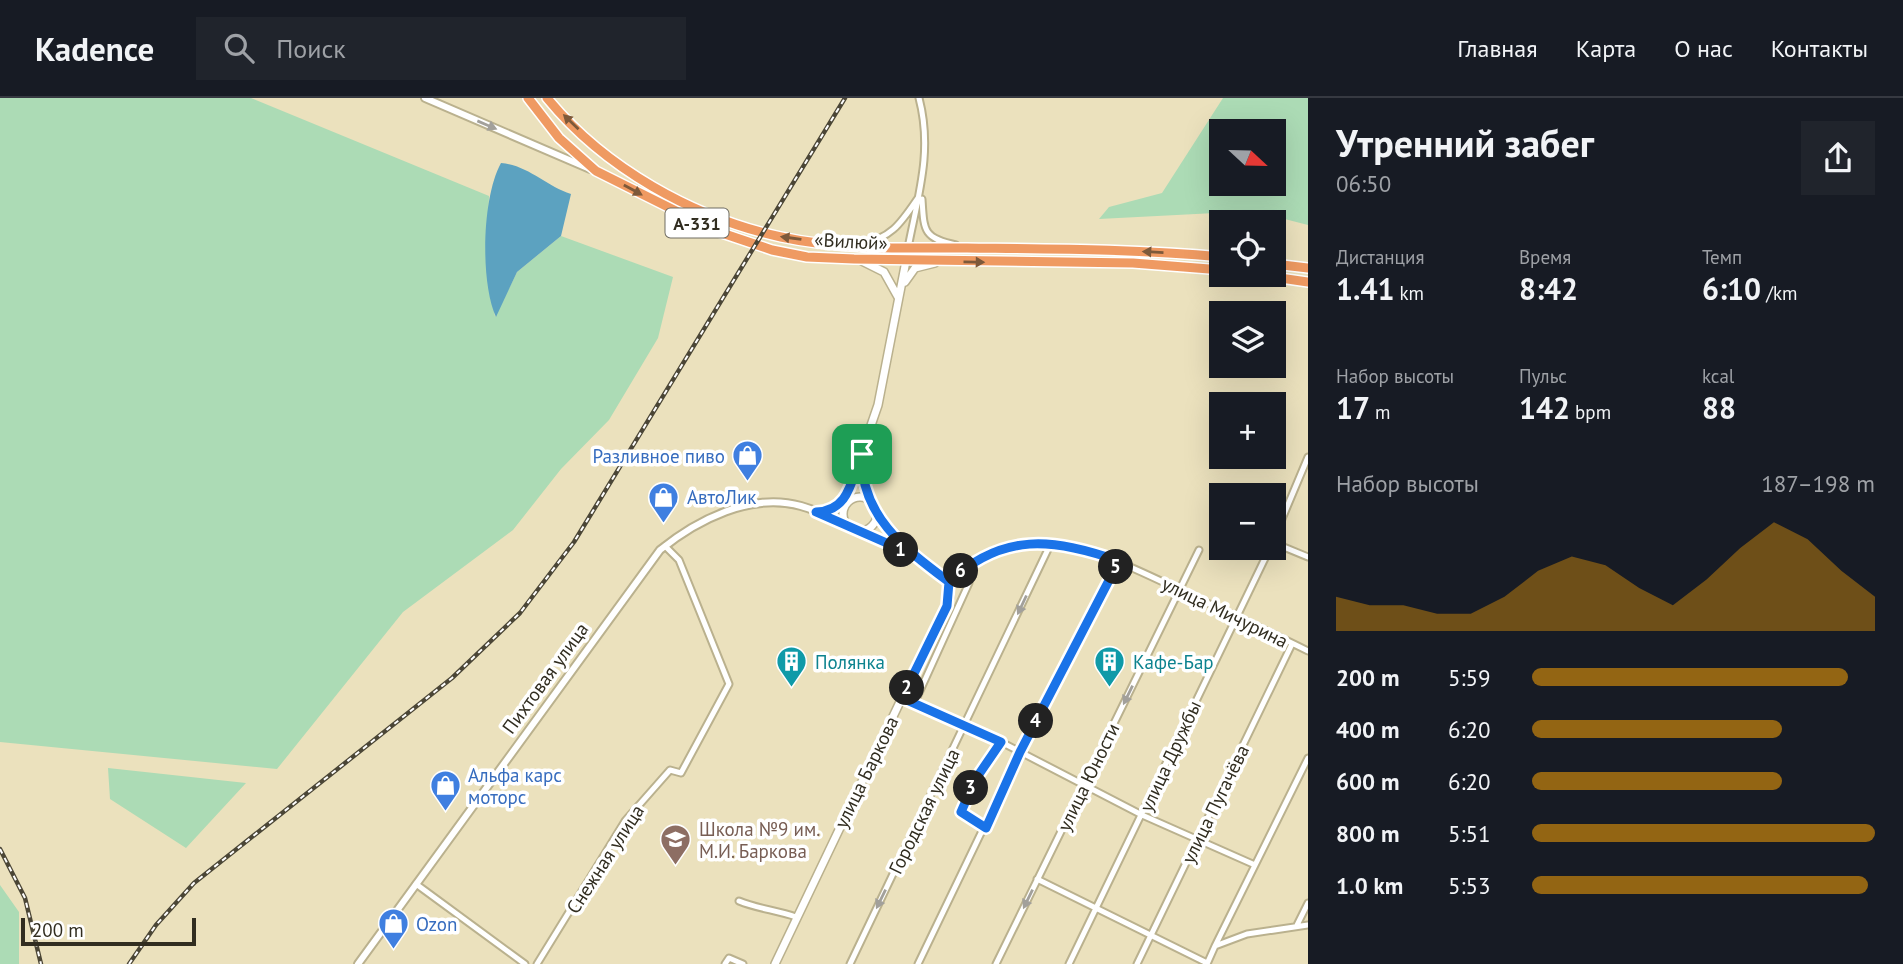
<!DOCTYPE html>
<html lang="ru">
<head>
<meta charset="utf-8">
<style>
	:root { --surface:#171b24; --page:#20242c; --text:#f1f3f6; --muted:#9ea1a6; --line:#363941; --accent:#936513 }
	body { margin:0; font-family:"PT Sans",sans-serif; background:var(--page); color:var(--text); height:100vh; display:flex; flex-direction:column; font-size:26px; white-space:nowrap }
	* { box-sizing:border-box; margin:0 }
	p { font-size:23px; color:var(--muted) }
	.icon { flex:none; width:38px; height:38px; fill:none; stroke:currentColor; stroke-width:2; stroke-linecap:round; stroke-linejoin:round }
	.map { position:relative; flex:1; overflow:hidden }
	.side { display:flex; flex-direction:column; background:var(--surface); width:595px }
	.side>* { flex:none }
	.needle { width:46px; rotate:112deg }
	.tools { position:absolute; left:1209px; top:21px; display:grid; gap:14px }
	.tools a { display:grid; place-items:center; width:77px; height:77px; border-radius:0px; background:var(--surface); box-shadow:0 7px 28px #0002; font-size:35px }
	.scale { position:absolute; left:21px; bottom:18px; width:175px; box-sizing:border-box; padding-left:7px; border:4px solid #312d20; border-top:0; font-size:19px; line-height:24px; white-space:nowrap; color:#312d20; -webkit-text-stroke:5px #fff; paint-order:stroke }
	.pin { position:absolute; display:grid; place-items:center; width:60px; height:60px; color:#fff; margin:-30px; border-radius:14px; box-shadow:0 4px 10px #0006 }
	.km { position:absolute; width:35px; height:35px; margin:-18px; border-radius:50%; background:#222; color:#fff; font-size:19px; line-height:35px; text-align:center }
	.round { display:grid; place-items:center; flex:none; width:74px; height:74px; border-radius:0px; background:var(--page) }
	.summary { display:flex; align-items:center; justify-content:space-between; height:119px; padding:0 28px }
	h1 { font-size:38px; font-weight:600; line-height:52px }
	.metrics { display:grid; grid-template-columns:repeat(3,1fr); gap:10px; height:119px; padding:7px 28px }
	.metrics div { display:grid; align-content:center }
	.metrics b { font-size:30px; font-weight:600 }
	.metrics small { font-size:19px; font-weight:400 }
	.metrics p { font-size:19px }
	.chart { height:196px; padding:14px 28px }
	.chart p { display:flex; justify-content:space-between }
	.chart svg { width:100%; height:126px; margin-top:7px; fill:var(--accent); opacity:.7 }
	ul { padding:0 28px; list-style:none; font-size:23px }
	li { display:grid; grid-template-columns:112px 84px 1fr; align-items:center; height:52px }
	li i { height:18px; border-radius:9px; background:var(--accent) }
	header { display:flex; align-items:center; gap:42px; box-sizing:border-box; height:98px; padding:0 35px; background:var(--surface); border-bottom:2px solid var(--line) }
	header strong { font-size:33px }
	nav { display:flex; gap:38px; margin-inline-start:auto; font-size:24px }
	.search { width:490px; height:63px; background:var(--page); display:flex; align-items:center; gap:18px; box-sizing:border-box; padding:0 24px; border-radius:0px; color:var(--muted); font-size:26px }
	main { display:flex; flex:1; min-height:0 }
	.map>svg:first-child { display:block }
</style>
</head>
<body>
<header>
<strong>Kadence</strong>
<div class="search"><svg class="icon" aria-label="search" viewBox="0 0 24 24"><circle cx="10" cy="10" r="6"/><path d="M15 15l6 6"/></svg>Поиск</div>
<nav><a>Главная</a><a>Карта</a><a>О нас</a><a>Контакты</a></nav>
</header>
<main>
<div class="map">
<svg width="1308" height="866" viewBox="0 0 1308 866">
	<rect width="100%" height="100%" fill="#ebe1bd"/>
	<path fill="#acdbb5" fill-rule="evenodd" d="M0 0H251L489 98 487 160 495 219 517 174 561 138 673 179 658 240 609 322 561 371 513 432 403 514 277 671 0 644Z
		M1223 0H1308V127L1254 113 1099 121 1109 109 1162 95ZM1222 33H1274V86H1222Z
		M108 670 246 685 186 750 110 701Z
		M0 787 19 814V866H0Z"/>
	<path fill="#5ca2c0" d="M501 65C528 67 546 88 571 96L561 138 517 174 496 219C480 184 482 99 501 65Z"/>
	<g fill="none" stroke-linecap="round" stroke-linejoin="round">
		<defs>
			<path id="minor" d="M922 101C924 133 923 140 956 147
				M860 146C891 141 901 125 918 100
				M908 150C918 98 933 53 919 0
				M1274 440 1308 359
				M1274 445 1308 459
				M949 484C1026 413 1101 455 1182 493 1224 513 1266 532 1308 553
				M902 600 1001 644 1142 717 1255 767
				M914 606 969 485 968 466
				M986 730 961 714 975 682 1001 644
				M1037 781 1207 865
				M416 786 525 866
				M739 803C758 811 777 812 796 819
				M1297 827 1308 805
				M1215 848 1308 660
				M537 866 625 723 670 672 681 675 729 586 679 462 665 448
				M725 866 729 860 743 866
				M850 866 1051 445
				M918 866 1020 654 1119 463
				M996 866 1199 452
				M1069 866 1270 450
				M1137 866 1292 546
				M1207 866 1215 848 1247 836 1308 827"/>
			<path id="tertiary" d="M425 0 590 71
				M818 414 833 411 845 403
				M358 866 660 452C697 422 751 394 801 408 816 412 831 420 846 427"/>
			<path id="secondary" d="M862 163 884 174 898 199
				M905 184 915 170 935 165
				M862 360 863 387 869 403
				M843 416a17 17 0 1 1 34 0a17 17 0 1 1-34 0Z
				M845 403 878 307 906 163
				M860 433 910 455
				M775 866 950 499 949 484 914 457 876 414"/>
			<path id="trunk" d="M528 0 559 40 596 73 716 133 772 152 807 159 854 161 1133 165 1222 172
				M547 0C604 70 694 120 781 139 841 152 906 150 967 150 1052 151 1137 151 1222 159
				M1274 166 1308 170
				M1259 177 1308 184"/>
		</defs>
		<use href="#minor" stroke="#bab18e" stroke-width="9"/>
		<use href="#tertiary" stroke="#bab18e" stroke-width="10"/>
		<use href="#secondary" stroke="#bab18e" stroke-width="10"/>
		<use href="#trunk" stroke="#fff" stroke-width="12"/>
		<use href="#minor" stroke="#fff" stroke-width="5"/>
		<use href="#tertiary" stroke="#fff" stroke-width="6"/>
		<use href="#secondary" stroke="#fff" stroke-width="7"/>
		<use href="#trunk" stroke="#ef9a62" stroke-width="9"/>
		<defs>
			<path id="rail" d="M0 751 25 800 41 866
				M129 866 156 827 194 785 452 580 520 515 574 444 845 0"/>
		</defs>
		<use href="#rail" stroke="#4b4636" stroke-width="4.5"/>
		<use href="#rail" stroke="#fff" stroke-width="2" stroke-dasharray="5" stroke-linecap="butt"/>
	</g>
	<defs><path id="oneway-solid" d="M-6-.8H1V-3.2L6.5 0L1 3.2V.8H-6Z" transform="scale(1.75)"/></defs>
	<g fill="#7d593a">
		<use href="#oneway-solid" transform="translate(571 24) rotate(-136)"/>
		<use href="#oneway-solid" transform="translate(633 92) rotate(29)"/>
		<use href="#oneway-solid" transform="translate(791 140) rotate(-172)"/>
		<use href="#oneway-solid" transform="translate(1153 154) rotate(-177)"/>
		<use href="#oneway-solid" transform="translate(974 164) rotate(1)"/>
	</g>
	<g fill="#a2a09b">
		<use href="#oneway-solid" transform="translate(487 27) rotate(23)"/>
		<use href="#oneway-solid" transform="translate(1022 507) rotate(115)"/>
		<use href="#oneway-solid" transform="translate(1128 597) rotate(116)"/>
		<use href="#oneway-solid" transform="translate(881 801) rotate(116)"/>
		<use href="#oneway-solid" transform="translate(1028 801) rotate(116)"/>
	</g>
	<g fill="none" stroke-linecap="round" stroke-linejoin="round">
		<defs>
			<path id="route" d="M862 356C851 381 850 413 816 414L914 457 949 484 947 508 902 600 1001 644 975 682 961 714 986 730 1020 654 1119 463C1053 440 1003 434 949 484 905 451 859 417 862 356"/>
		</defs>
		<use href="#route" stroke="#fff" stroke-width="14"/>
		<use href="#route" stroke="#1a73e8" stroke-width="9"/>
	</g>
	<defs>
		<symbol id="shop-pin" viewBox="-11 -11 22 30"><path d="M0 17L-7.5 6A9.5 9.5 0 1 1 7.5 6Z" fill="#3f7fe0" stroke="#fff"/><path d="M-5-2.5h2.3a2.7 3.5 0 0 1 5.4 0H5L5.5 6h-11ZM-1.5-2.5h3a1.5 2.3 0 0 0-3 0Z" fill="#fff"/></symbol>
		<symbol id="building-pin" viewBox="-11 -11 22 30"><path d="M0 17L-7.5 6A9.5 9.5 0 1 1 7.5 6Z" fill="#0f9aa8" stroke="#fff"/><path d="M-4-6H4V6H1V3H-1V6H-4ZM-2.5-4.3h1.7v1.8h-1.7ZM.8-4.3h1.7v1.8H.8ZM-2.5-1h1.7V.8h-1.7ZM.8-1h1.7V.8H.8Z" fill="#fff"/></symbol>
		<symbol id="school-pin" viewBox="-11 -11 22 30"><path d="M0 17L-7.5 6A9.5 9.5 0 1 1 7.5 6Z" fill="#8d6e63" stroke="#fff"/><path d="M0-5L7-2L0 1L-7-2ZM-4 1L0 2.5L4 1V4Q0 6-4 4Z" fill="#fff"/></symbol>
	</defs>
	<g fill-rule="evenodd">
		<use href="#shop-pin" x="730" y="340" width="35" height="47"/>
		<use href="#shop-pin" x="646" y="382" width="35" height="47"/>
		<use href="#building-pin" x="774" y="546" width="35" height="47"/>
		<use href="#building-pin" x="1092" y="546" width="35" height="47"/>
		<use href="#shop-pin" x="428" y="670" width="35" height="47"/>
		<use href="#school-pin" x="658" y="724" width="35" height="47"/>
		<use href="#shop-pin" x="376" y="808" width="35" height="47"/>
	</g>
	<g text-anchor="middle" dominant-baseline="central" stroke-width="7" stroke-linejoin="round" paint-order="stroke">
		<rect fill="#fff" stroke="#6f6c63" stroke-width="2" x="665.5" y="110.5" width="63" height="29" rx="5"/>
		<g font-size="18" font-weight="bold" fill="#312d20">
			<text x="697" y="125">А-331</text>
		</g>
		<g font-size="19" fill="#312d20" stroke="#fff">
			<text transform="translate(851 143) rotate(3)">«Вилюй»</text>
			<text transform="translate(1225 514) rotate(26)">улица Мичурина</text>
			<text transform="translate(545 580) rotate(-54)">Пихтовая улица</text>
			<text transform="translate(1170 658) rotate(-65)">улица Дружбы</text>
			<text transform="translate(866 674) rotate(-64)">улица Баркова</text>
			<text transform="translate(1088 679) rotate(-64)">улица Юности</text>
			<text transform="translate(1215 706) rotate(-64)">улица Пугачёва</text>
			<text transform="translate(924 713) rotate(-64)">Городская улица</text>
			<text transform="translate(605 761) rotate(-57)">Снежная улица</text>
		</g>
		<g font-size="19" fill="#366cbe" stroke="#fff" text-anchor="start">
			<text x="725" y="358" text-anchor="end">Разливное пиво</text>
			<text x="687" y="399">АвтоЛик</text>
			<text x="468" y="677">Альфа карс<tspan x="468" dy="22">моторс</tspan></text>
			<text x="416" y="826">Ozon</text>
		</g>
		<g font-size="19" fill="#0d838f" stroke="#fff" text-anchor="start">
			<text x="815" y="564">Полянка</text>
			<text x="1133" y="564">Кафе-Бар</text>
		</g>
		<g font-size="19" fill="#785e54" stroke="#fff" text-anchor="start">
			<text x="699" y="731">Школа №9 им.<tspan x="699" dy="22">М.И. Баркова</tspan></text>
		</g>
	</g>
</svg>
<div class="tools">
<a><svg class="needle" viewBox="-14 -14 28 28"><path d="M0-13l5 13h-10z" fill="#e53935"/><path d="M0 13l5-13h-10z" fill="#9ea1a6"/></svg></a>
<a><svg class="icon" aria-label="locate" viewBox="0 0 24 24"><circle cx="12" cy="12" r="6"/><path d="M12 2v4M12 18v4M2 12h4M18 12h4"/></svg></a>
<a><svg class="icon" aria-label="layers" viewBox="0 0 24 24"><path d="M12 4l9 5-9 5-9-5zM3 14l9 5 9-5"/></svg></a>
<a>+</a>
<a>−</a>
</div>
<div class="scale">200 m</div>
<div class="pin" style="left:862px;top:356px;background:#1e9e55"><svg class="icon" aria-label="arrive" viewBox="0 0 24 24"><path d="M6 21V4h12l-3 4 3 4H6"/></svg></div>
<b class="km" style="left:901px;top:452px">1</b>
<b class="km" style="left:907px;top:590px">2</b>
<b class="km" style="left:971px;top:690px">3</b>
<b class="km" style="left:1036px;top:623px">4</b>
<b class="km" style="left:1116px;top:469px">5</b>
<b class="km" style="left:961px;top:473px">6</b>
</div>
<section class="side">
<div class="summary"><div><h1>Утренний забег</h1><p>06:50</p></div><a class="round"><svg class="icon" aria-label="share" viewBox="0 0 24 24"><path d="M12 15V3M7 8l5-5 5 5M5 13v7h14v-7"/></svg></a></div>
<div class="metrics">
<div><p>Дистанция</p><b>1.41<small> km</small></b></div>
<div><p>Время</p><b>8:42</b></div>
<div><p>Темп</p><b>6:10<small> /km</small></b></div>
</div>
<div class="metrics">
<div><p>Набор высоты</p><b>17<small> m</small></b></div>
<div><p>Пульс</p><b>142<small> bpm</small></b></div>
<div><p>kcal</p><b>88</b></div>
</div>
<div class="chart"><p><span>Набор высоты</span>187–198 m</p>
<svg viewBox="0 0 160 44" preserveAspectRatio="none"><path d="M0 44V32L10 35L20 35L30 38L40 38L50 32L60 23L70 18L80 21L90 29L100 35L110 26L120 15L130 6L140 12L150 23L160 32V44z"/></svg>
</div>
<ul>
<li><b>200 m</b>5:59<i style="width:92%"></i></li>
<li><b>400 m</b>6:20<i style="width:73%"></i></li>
<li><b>600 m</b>6:20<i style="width:73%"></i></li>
<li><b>800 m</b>5:51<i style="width:100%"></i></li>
<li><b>1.0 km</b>5:53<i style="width:98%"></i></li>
</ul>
</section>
</main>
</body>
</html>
